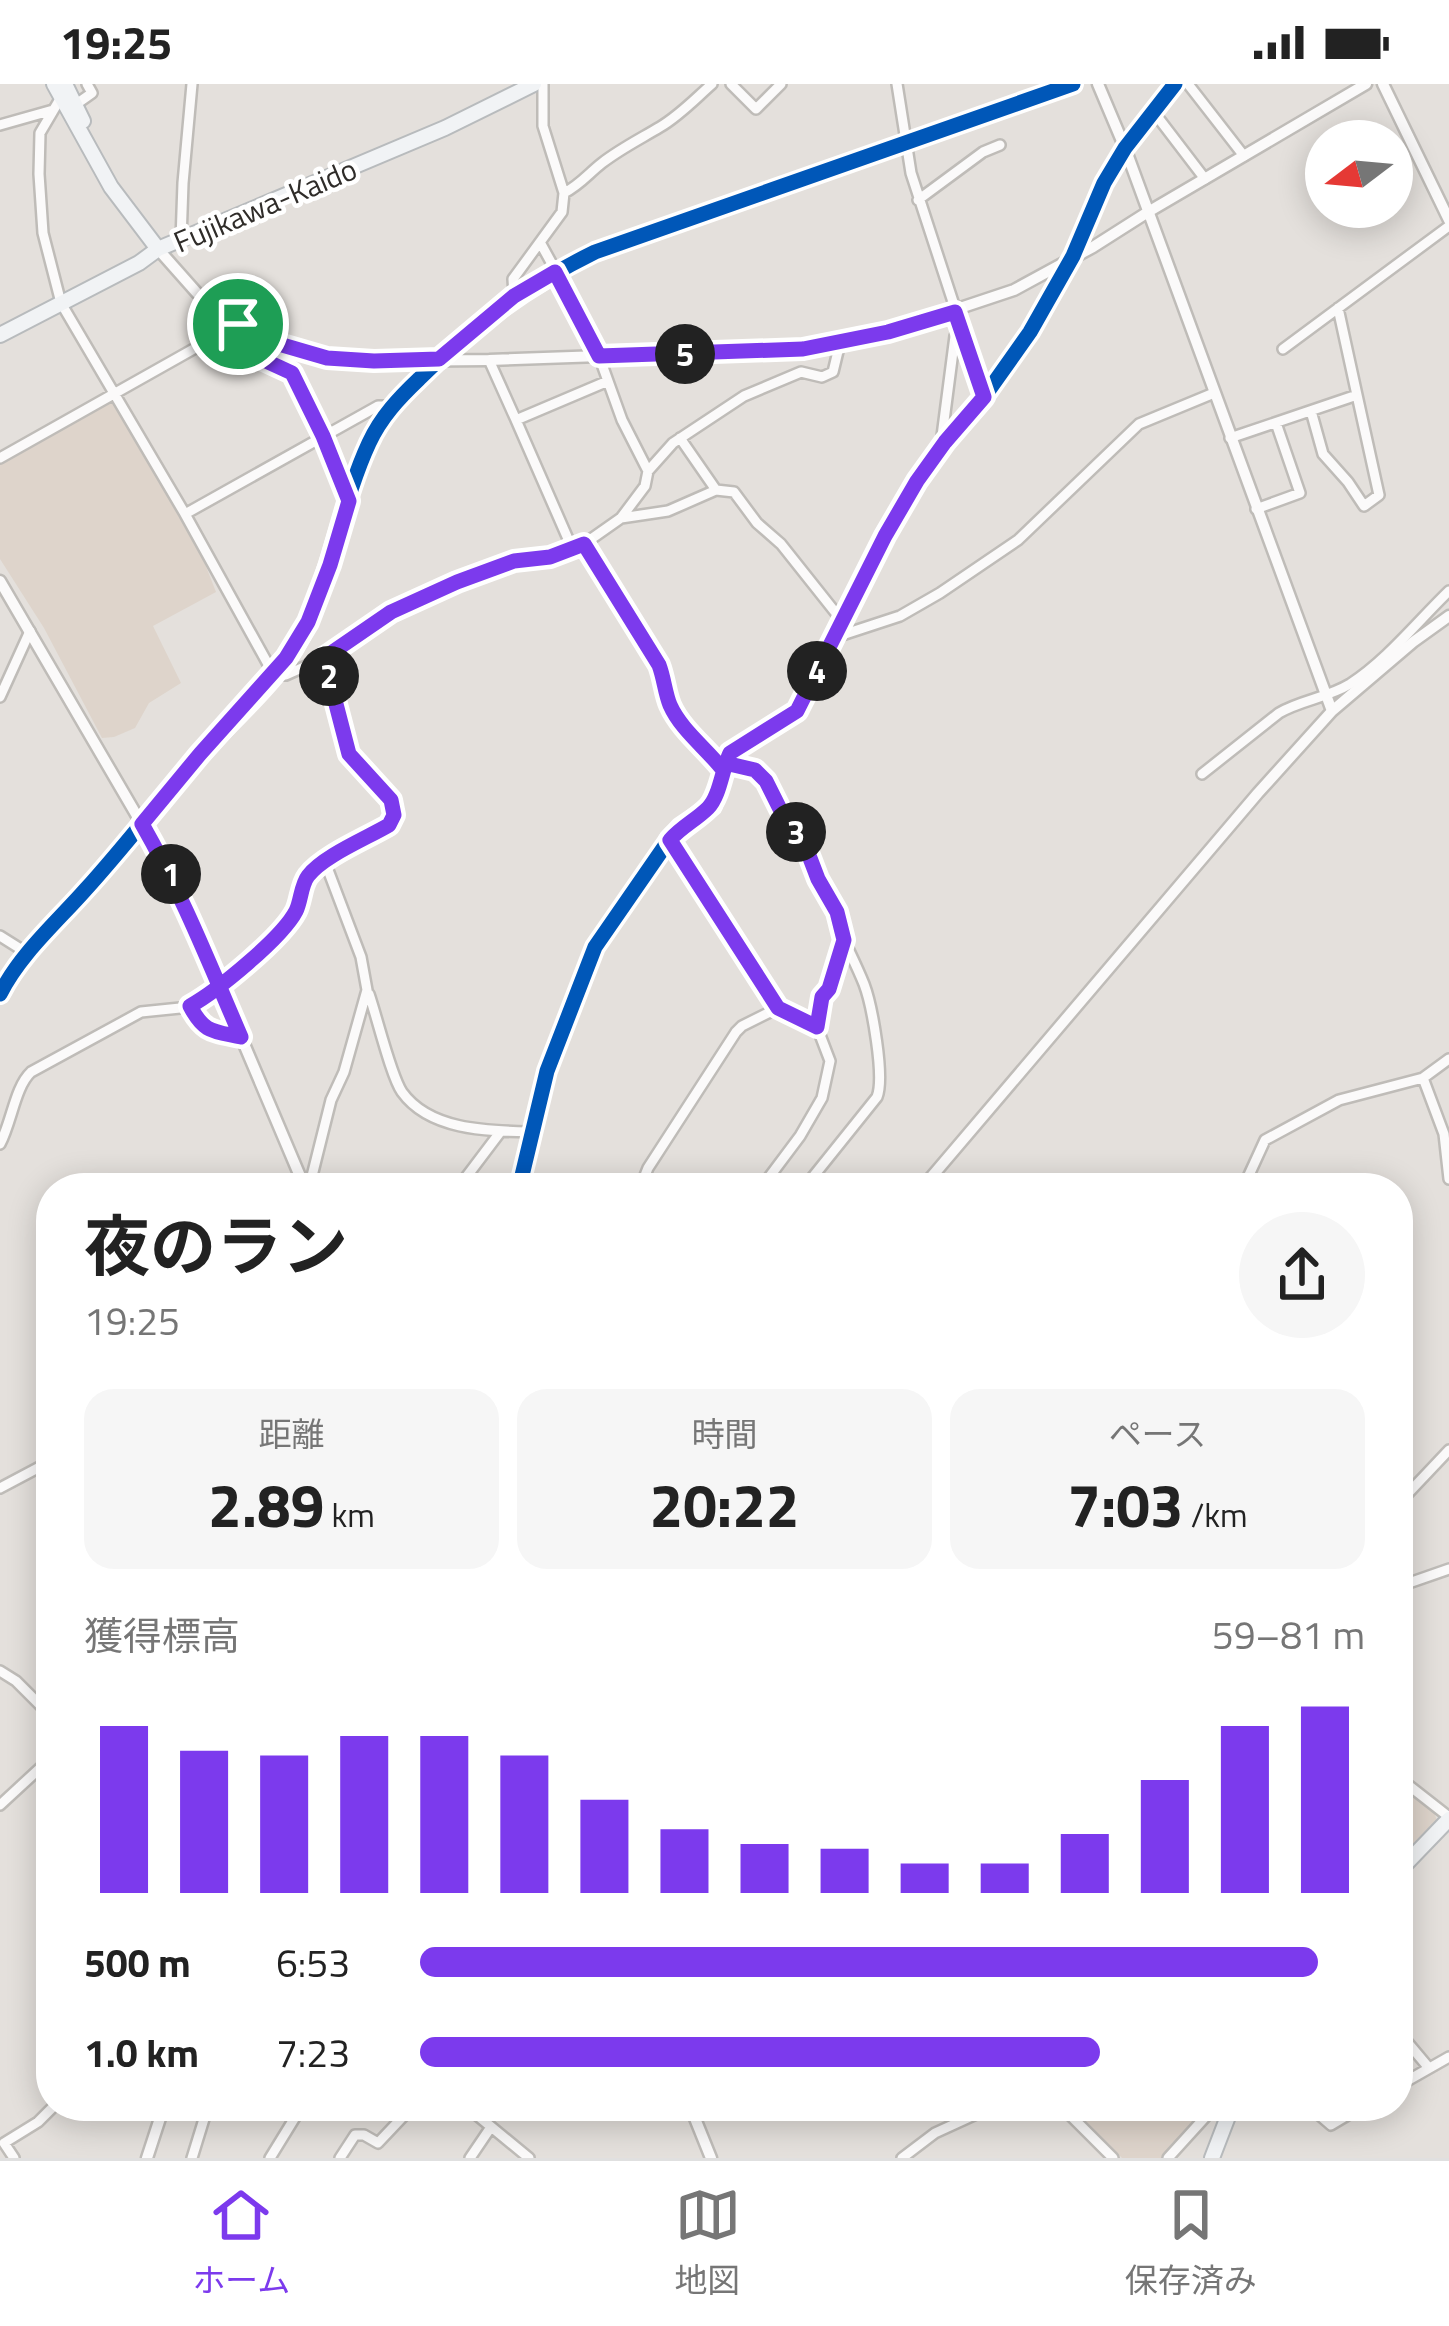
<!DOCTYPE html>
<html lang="ja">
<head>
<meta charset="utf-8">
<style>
	:root { --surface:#fff; --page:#f6f6f6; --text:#222; --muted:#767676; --line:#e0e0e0; --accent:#7c3aed }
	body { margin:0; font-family:"Titillium Web","Noto Sans JP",sans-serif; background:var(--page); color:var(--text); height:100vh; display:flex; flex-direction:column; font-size:45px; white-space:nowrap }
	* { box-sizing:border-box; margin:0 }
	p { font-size:39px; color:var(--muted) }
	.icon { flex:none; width:66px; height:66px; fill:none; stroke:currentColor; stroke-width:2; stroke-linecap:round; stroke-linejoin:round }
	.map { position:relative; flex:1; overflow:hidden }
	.sheet { position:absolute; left:36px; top:1089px; width:1377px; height:948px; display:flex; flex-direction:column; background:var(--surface); border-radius:48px; box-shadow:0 6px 30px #0003 }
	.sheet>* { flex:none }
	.needle { width:78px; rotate:254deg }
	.fabs { position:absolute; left:1305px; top:36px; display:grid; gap:24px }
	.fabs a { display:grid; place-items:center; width:108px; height:108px; border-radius:50%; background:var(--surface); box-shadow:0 6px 30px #0003; font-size:60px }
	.pin { position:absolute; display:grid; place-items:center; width:102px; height:102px; color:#fff; margin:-51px; border:6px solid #fff; border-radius:50%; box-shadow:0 3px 12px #0007 }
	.km { position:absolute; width:60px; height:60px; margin:-30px; border-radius:50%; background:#222; color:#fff; font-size:33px; line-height:60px; text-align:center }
	.round { display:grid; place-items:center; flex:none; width:126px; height:126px; border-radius:63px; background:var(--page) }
	.summary { display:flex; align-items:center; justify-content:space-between; height:204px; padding:0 48px }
	h1 { font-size:66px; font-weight:700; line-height:90px }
	.stats { display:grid; grid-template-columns:repeat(3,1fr); gap:18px; height:204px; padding:12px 48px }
	.stats div { display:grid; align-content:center; border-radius:30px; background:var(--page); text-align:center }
	.stats b { font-size:60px; font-weight:700 }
	.stats small { font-size:33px; font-weight:400 }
	.stats p { font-size:33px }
	.chart { height:336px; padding:24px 48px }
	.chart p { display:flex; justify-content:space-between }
	.chart svg { width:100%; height:216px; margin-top:12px; stroke:var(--accent); stroke-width:6 }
	ul { padding:0 48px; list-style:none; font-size:39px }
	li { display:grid; grid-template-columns:192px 144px 1fr; align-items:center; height:90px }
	li i { height:30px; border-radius:15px; background:var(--accent) }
	.status { display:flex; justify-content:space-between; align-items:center; height:84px; padding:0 60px; background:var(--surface); direction:ltr }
	.status svg { height:33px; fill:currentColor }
	.tabs { display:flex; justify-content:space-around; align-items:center; height:168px; border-top:3px solid var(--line); background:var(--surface); font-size:33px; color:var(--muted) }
	.tabs a { display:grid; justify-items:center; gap:6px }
	.tabs .selected { color:var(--accent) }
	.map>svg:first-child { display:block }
</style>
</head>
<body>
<div class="status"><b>19:25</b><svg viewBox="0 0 49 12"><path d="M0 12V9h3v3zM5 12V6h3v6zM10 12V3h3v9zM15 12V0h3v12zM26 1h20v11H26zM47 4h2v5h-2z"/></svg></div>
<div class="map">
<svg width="1449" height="2074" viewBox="0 0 1449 2074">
	<rect width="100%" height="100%" fill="#e4e0dc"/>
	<path fill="#ded4cb" d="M111 315 198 462 216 508 153 542 181 599 149 619 135 644 114 653 102 654 44 544 0 475V379Z
		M1398 1698 1434 1728 1437 1737 1398 1779Z
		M1071 2022H1216L1202 2028 1161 2074H1122Z"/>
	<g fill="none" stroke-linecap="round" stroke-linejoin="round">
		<defs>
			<path id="minor" d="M731 0 756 25 781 0
				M897 0 911 89 984 313
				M1188 0 1244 72
				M60 15 40 49 39 90 43 149 61 219 185 430 274 591
				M75 21 92 9 87 0
				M1153 27 1205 95
				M0 41 53 26
				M564 109C580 101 589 89 602 79 620 65 640 55 660 43 679 32 695 15 712 0
				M918 116 983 68 1000 61
				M181 156 183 99 192 0
				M514 212 513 195 562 128 564 109 543 42V0
				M221 249 242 266 292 289 323 352 349 417
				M1283 265 1449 142
				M489 276 516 336
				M1311 327 1323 370 1348 398 1364 422 1379 411 1357 311
				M680 354 716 406 734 408 757 439 781 460 843 538
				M1230 354 1357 311 1338 224
				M945 358 942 352 955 252 961 245
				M0 374 238 240
				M648 387 673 359 744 312 801 288 822 293 833 288 840 259
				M1256 425 1300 409 1276 339
				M185 430 378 322H391
				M621 434 668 427 716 406
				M584 460 660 581 666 598 670 620 723 686
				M572 464 516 336 608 297
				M836 553 900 532 940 509 1018 456 1139 340 1214 309
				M274 591H286L324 574 391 528 457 498 514 477 550 473 584 460 621 434 645 402 648 387 622 336 599 272 586 242 541 160
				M0 613 30 547
				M725 679 755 686 774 708 781 727 805 761 817 795 837 828 844 856 829 905 822 913 817 943 830 977 822 1014 800 1052 761 1104
				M1202 690 1279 629C1301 616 1327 614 1350 600 1387 576 1417 538 1449 507
				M143 739 200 670 287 575 308 538 330 481 368 360 392 322 439 275
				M669 756 778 924 817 943
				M0 852 27 869
				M369 910C377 933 391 992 402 1008 430 1047 489 1047 533 1048
				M190 923C204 949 213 947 241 953
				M1423 994 1444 1050 1449 1095
				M0 1060C12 1037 15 1003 31 988L141 928 190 923 220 904 288 838 298 824 306 793 325 778 389 741 394 731 391 716 349 670 324 574
				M309 1104 331 1016 344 988 367 906 361 873 325 778
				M453 1104 464 1096 501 1047
				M519 1104 547 987 595 863 669 756 681 743 712 722 730 669 797 627 885 451 917 397 945 358 984 313 1030 248 1073 172 1104 99 1125 64 1175 0
				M640 1104 648 1084 736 948 742 942 778 924
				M804 1104 877 1013C885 993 872 921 864 900 858 885 851 871 844 856
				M1243 1104 1265 1056 1339 1016 1423 994 1449 975
				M0 1404 51 1377
				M1398 1420 1449 1366
				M1398 1499 1406 1500 1449 1485
				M0 1587 16 1597 51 1632
				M1398 1693 1449 1733
				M0 1721 51 1674
				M1398 1947 1429 1984
				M1398 2002 1449 1973
				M466 2022 529 2074
				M1061 2022 1113 2074
				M1309 2022 1331 2041 1363 2022
				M14 2074 4 2059 38 2038 54 2022
				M192 2074 208 2022
				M270 2074 302 2022
				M340 2074 355 2051H364L378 2059 413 2022
				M470 2074 491 2043
				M902 2074 935 2049 994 2022
				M1168 2074 1208 2030 1230 2026"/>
			<path id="tertiary" d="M1098 0 1125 64 1332 627
				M1383 0 1449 136
				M158 165 197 209 243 244 272 258 327 274 374 277 489 276 803 265 888 248 1014 206 1093 163 1148 128 1366 0
				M439 275 514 212 555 188 595 168 1073 0
				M0 497 175 797 305 1104
				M0 910 27 869 143 739
				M922 1104 1258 709 1332 627 1413 558 1449 532
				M690 2022 711 2074
				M147 2074 164 2022"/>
			<path id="primary" d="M54 0 111 103 158 165
				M65 0 83 37
				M0 251 139 179 158 165 445 44 534 0
				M1398 1788 1449 1735
				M1212 2074 1232 2022"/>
		</defs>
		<use href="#minor" stroke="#bfbcb8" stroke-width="14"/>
		<use href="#tertiary" stroke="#bfbcb8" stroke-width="15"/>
		<use href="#primary" stroke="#b8bbbd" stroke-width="18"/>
		<use href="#minor" stroke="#fbfafa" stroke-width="9"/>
		<use href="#tertiary" stroke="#fbfafa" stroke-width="10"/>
		<use href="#primary" stroke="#f1f3f5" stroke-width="14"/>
		<defs>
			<path id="cycleway" d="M0 910C21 869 56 839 86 805 125 762 160 716 198 673 225 641 259 613 284 579 331 513 336 430 369 359 381 333 399 314 419 295 474 240 526 202 595 168L1073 0
				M519 1104 547 987 595 863 669 756 681 743 712 722 730 669 797 627 885 451 917 397 945 358 984 313 1030 248 1073 172 1104 99 1125 64 1175 0"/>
		</defs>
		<use href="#cycleway" stroke="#fff" stroke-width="22"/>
		<use href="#cycleway" stroke="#0057b8" stroke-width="15"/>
	</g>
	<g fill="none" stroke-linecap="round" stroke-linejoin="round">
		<defs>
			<path id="route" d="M238 240 221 249 242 266 292 289 323 352 349 417 330 481 308 538 286 574 200 670 142 740C181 808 210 881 241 953 213 947 204 949 190 922 217 907 282 854 296 827 301 817 301 801 308 792 323 772 367 754 389 741L394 731 391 716 349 670 324 574 391 528 457 498 514 477 550 473 584 460 659 581C664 594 665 609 670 621 681 646 707 665 723 686L725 679 755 686 766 697 781 727 805 761 818 795 837 828 844 856 829 905 822 913 817 943 778 924 670 756C681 743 696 736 708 724 720 712 722 685 730 669L797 627 885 452 917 397 945 358 984 313 955 228 888 248 803 265 599 272 555 188 514 212 439 275 374 277 327 274 272 258 238 240"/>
		</defs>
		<use href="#route" stroke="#fff" stroke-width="24"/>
		<use href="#route" stroke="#7c3aed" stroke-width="15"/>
	</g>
	<g text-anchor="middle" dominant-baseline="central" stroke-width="9" stroke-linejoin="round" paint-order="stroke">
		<g font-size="30" fill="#2f2c29" stroke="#fff">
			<text transform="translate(265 121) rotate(-23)">Fujikawa-Kaido</text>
		</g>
	</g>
</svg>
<div class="fabs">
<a><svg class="needle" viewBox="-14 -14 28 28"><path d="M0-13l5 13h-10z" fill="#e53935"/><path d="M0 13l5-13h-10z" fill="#767676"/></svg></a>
</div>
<div class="pin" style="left:238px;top:240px;background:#1e9e55"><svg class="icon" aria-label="arrive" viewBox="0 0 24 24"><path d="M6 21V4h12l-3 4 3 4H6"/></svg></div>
<b class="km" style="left:171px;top:790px">1</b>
<b class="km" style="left:329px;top:592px">2</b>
<b class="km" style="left:796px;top:748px">3</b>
<b class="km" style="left:817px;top:587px">4</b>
<b class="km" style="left:685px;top:270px">5</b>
<section class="sheet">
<div class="summary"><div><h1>夜のラン</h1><p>19:25</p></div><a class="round"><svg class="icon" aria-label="share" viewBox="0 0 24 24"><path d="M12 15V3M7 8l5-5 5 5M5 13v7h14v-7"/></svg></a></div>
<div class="stats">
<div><p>距離</p><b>2.89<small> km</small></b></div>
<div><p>時間</p><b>20:22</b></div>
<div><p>ペース</p><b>7:03<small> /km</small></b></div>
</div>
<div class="chart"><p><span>獲得標高</span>59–81 m</p>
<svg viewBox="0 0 160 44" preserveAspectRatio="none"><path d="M5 44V10M15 44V15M25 44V16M35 44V12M45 44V12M55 44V16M65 44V25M75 44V31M85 44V34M95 44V35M105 44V38M115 44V38M125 44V32M135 44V21M145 44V10M155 44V6"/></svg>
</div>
<ul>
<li><b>500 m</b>6:53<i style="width:95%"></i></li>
<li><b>1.0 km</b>7:23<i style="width:72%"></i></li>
</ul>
</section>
</div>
<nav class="tabs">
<a class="selected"><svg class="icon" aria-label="home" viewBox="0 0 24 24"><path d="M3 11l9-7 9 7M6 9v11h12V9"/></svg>ホーム</a>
<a><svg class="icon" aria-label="map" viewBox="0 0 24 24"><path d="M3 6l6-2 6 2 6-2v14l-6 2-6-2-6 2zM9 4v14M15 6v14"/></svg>地図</a>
<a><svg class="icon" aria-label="saved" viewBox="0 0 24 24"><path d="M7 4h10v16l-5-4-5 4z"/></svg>保存済み</a>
</nav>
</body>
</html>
